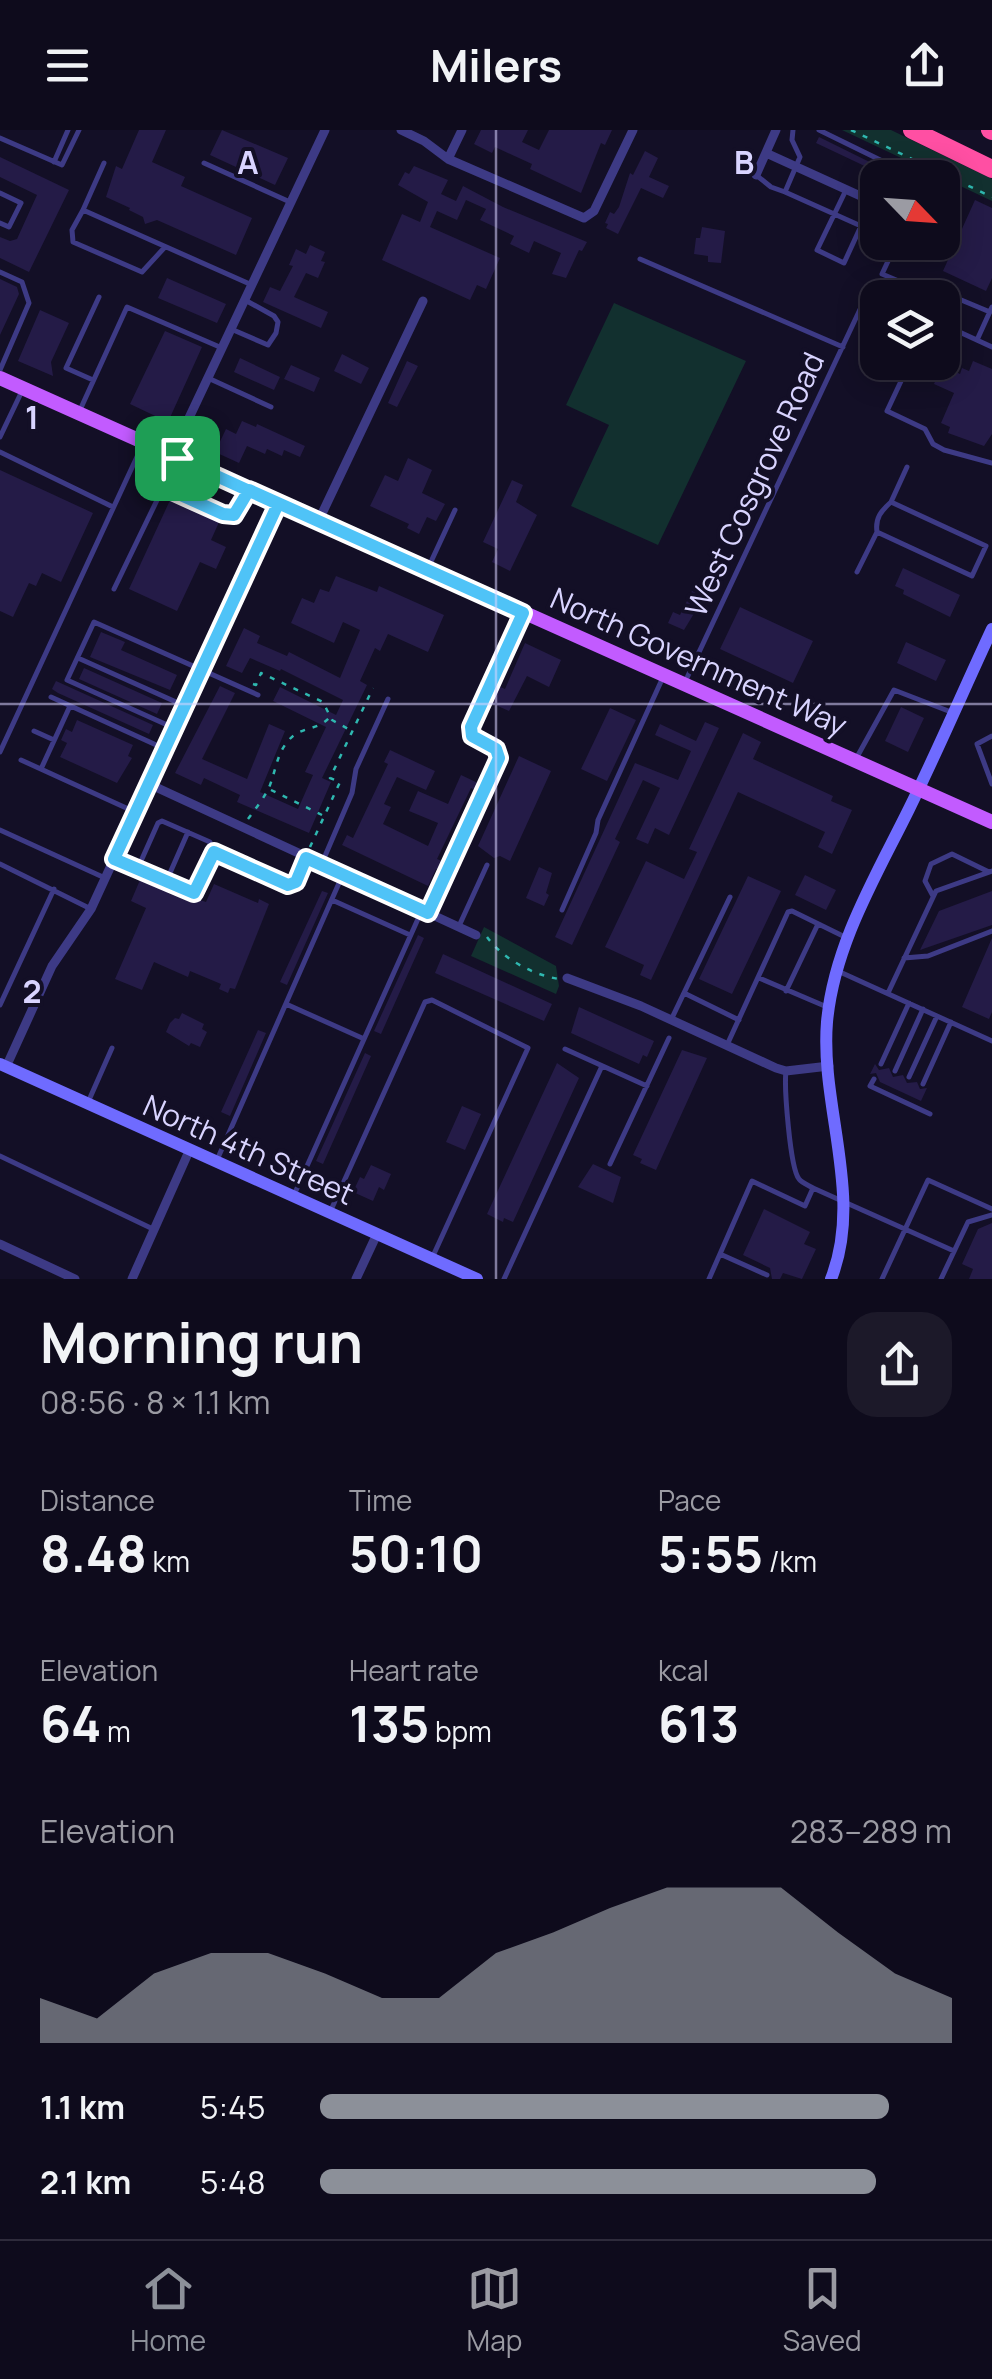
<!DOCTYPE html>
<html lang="en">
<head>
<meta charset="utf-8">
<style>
	:root { --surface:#0e0b1c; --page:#1c1929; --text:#f1f3f6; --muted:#9b9ba3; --line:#2e2b3b; --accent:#8c9099 }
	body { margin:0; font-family:Manrope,sans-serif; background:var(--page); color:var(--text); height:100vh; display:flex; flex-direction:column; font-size:38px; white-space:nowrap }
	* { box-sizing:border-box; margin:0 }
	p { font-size:32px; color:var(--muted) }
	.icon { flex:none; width:55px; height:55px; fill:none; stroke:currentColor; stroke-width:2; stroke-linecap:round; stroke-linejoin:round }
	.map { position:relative; height:1149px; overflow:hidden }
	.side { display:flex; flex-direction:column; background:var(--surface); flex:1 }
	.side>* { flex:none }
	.needle { width:65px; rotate:115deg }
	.tools { position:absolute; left:860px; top:30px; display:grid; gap:20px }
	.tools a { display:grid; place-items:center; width:100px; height:100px; border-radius:20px; background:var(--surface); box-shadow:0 5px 25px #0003,0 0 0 2px var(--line); font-size:50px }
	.pin { position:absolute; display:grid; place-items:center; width:85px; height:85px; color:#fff; margin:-42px; border-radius:20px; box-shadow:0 5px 15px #0006 }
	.round { display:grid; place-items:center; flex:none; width:105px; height:105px; border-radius:30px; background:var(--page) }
	.head { display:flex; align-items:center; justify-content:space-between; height:170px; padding:0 40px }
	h1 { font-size:55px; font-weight:700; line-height:75px }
	.stats { display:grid; grid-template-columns:repeat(3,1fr); gap:15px; height:170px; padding:10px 40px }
	.stats div { display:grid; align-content:center }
	.stats b { font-size:50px; font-weight:700 }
	.stats small { font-size:28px; font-weight:400 }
	.stats p { font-size:28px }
	.chart { height:280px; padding:20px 40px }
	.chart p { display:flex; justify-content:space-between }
	.chart svg { width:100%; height:180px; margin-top:10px; fill:var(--accent); opacity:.7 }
	ul { padding:0 40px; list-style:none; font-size:32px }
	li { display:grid; grid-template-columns:160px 120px 1fr; align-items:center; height:75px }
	li i { height:25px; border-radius:12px; background:var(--accent) }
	header { display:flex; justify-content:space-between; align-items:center; height:130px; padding:0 40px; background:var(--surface); font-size:45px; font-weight:700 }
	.tab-bar { display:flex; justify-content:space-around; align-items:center; height:140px; border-top:2px solid var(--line); background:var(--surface); font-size:28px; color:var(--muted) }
	.tab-bar a { display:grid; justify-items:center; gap:5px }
	.tab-bar .selected { color:var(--accent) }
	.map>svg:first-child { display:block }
</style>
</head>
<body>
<header><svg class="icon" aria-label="menu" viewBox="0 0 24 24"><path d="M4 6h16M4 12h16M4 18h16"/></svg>Milers<svg class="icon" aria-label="share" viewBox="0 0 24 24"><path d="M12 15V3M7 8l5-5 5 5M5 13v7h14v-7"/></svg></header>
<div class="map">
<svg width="992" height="1149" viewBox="0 0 992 1149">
	<rect width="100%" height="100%" fill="#130f26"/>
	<path fill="#12302f" d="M842 0H891L992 49V71Z
		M614 173 746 231 658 415 571 376 609 295 566 275Z
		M484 797 556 836 559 856 556 864 471 826Z"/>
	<path fill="#241b47" d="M139 0H166L152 32 185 47 181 56 252 88 236 125 157 90 145 94 143 87 129 80 130 78 106 67 116 36 122 39Z
		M222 0 288 28 275 55 210 25Z
		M481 0H528L522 12 539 20 549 0H612L605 15 601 13 581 63 530 39 532 34 495 17 492 23 474 14Z
		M819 7 900 47V48H890L816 13Z
		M645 21 658 28 649 47 669 56 663 68 641 58 618 104 606 98 608 94 605 93 610 82 614 84 619 77 630 43 633 45Z
		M0 27 69 60 29 142 0 128V107L10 111 17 109 37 65 0 47Z
		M414 36 448 50 441 64 456 71 463 56 503 77 587 112 582 121 579 120 566 148 552 144 561 123 534 111 529 123 510 114 514 106 480 90 486 79 466 70 457 90 437 81 430 97 500 128 486 159 477 155 470 170 382 130 402 84 420 92 428 72 398 55 405 42 409 44Z
		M975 70 992 78V148L986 161 943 141Z
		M702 97 725 101 721 133 708 132V126L694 124 696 108H700Z
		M310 115 325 122 321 131 325 132 318 148 306 143 294 167 328 182 321 198 263 172 270 157 280 161 293 136 289 135 296 119 306 124Z
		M167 148 226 174 217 193 158 168Z
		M0 149 17 157 19 164 0 205Z
		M40 180 69 193 51 232 53 246 18 231Z
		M165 201 202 217 168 292 130 274Z
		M342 224 369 238 361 254 334 241Z
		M240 228 280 247 274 260 234 242Z
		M407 231 418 236 397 277 388 273Z
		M973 231 992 239V304L984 316 948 303 950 297 941 293 954 263 934 254 939 242 951 248 954 241 960 244 962 238 969 241Z
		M291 235 320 248 314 262 284 249Z
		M242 291 256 297 257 294 305 316 300 327 284 320 282 326 267 319 265 324 247 316 239 333 215 322 226 299 236 304Z
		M408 328 432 340 422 363 445 374 436 391 427 387 419 404 407 398 409 394 370 376 385 345 398 351Z
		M0 340 93 383 61 452 42 443 36 456 29 453 13 487 0 481Z
		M512 350 523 355 516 372 537 385 510 441 492 432 498 419 483 412Z
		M171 368 220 390 211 410 226 417 216 439 200 432 177 481 129 459Z
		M903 438 960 465 950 487 903 464 904 460 895 456Z
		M336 446 377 462 379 456 444 485 428 522 388 504 380 521 375 518 360 551 367 555 322 648 331 652 309 703 237 672 240 665 204 648 201 655 175 643 220 556 235 563 202 629 247 649 269 594 285 601 260 662 298 679 313 645 305 642 326 597 273 571 280 557 336 585 343 570 281 539 280 541 250 528 242 543 226 536 244 498 260 506 257 513 287 526 289 522 340 548 360 500 343 492 334 513 291 493 302 468 314 473 320 459 329 462Z
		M692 461 704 467 684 500 668 493 673 482 680 485Z
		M740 477 813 511 793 553 720 519Z
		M101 502 125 512 121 520 177 545 170 560 90 527Z
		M906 512 946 530 936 551 897 533Z
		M525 513 561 530 549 557 527 546 509 581 491 573 498 556 505 559Z
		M84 538 162 573 157 584 79 549Z
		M56 551 153 595 149 604 58 563 52 559Z
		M901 577 924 588 908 622 885 611Z
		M610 578 636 590 607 651 581 639Z
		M77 590 133 615 128 626 132 628 117 653 60 627 67 613 61 610 66 599 72 602Z
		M705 592 719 598 669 705 655 698 648 714 636 709 660 658 643 650 615 709 620 712 572 815 555 807 635 633 678 650 691 621 655 605 660 594 696 611Z
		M743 603 761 612 753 629 833 666 831 671 852 680 832 724 818 717 825 702 738 662 651 850 640 845 644 835 605 817 646 731 684 749 697 722 689 719Z
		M390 620 435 641 426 660 397 647 384 674 391 677 383 694 428 716 438 693 409 681 418 661 448 674 461 645 480 654 477 661 471 658 437 729 444 732 440 740 436 739 428 756 342 715 347 705 353 708 388 634 384 632Z
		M519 626 551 641 510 731 500 726 494 728 478 716Z
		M539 737 552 743 546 763 549 765 544 776 526 768Z
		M805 745 836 760 826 780 795 765Z
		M748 746 781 761 732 864 699 849Z
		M140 750 170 760 168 763 190 772 191 769H197L206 772 214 754 258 773 259 769 269 774 235 859 230 858 228 863 219 859 221 854 190 841 188 847 154 832 142 860 115 849 146 778 131 771Z
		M322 761 328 763 287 855 280 852Z
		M992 761V795L920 820 939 781Z
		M418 805 424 808 381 904 374 901Z
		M992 808V882L989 889 962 877Z
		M443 824 552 874 544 891 435 843Z
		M579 877 654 911 647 927 643 925 639 934 571 903Z
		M182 883 204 894 202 899 207 902 200 917 191 913 189 916 166 902 170 893 175 888 179 889Z
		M258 900 266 903 230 986 221 982Z
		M682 920 707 928 656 1040 640 1033 642 1029 633 1025Z
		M365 923 371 926 323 1034 316 1031Z
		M557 933 579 948 513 1092 504 1088 503 1092 487 1084Z
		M875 934 879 940 889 938 893 947 903 945 907 953 917 952 920 959 927 958 921 971 880 952 876 943 870 944Z
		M462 976 481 984 465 1020 446 1012Z
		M593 1034 621 1047 613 1073 578 1057Z
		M371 1035 391 1044 384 1060 379 1057 373 1071 353 1062 360 1047 364 1049Z
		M764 1079 810 1102 804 1114 816 1119 802 1149 783 1143 780 1149H772L770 1138 743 1125Z
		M992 1093V1149H969L973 1139 962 1134 978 1099Z"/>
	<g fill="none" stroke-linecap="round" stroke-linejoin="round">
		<path stroke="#2fb8b0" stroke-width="2.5" stroke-dasharray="5 8" stroke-linecap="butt" d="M851 0 992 67
			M253 554 256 555 261 543 323 572 332 590 352 601
			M271 660 322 685
			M248 689C256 678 265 667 270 655 276 639 277 624 288 611 300 596 317 601 329 588
			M310 717 340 652 330 648 373 558
			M487 807C503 829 533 845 559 849"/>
		<path stroke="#3d3a85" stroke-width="5" d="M793 0 792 10 800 27 785 62 861 96 844 133 817 120 846 60
			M819 0 917 48
			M0 8 62 35 79 0
			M54 32 68 0
			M104 33 83 80 252 155
			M204 33 290 72
			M756 45 771 57 785 62
			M0 63 21 73 9 97 0 93
			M83 80 72 100 73 112 142 142 165 117
			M897 112 882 144 927 163
			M640 129 843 217
			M0 142 22 152 29 173 0 240
			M926 168 930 157 990 182
			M942 194 992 217
			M231 199 268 215 276 203 278 192 274 186 245 170
			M977 210 992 177
			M910 232 887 281 925 299 933 314 944 320 992 333
			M208 248 271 277
			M93 250 66 238 99 167
			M80 280 127 177 222 218
			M0 307 22 261
			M0 322 113 377
			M163 357 223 384 234 385 247 363
			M891 372 986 416 972 446 877 402C875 388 881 381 891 372Z
			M891 372 907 337
			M429 436 455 380
			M857 442 877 402
			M114 459 176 331
			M78 528 185 576
			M685 552 863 173
			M51 567 165 619
			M174 598 67 550 94 492 258 565
			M34 601 54 610
			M992 606 977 614 992 654
			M0 622 142 316
			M857 627 894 560 951 582
			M21 630 135 682
			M41 639 70 576
			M0 700 105 748
			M114 729 194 763 213 722
			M322 733 352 663 356 639 388 569
			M0 734 91 779
			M137 740 158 693 162 691 210 712 213 722 288 755 295 751 306 728
			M166 752 188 702
			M933 766 925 751 931 734 952 724 989 742
			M332 770 410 805
			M562 780 596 703 598 690 664 545
			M428 783 499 628 497 619 472 606 471 597 522 486
			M459 796 487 735
			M904 828 928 826 992 801
			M840 842 992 911
			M759 848 827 877
			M786 861 818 794
			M684 863 739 890
			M888 863 936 761 992 741
			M286 874 362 908
			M0 875 54 759
			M671 890 730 767
			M727 915 788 782 792 781 845 807
			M565 919 647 956
			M881 934 909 873
			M786 941C784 957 790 1038 799 1049 802 1053 808 1055 813 1058
			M895 941 923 879
			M909 947 937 886
			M874 949 870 956 930 984
			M923 954 951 892
			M89 970 112 918
			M0 1026 155 1100
			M217 1030 343 744
			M610 1034 669 908
			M294 1065 422 780
			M331 1080 425 872 432 870 528 918 433 1126
			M720 1124 767 1145
			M504 1149 602 936
			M709 1149 752 1051 805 1076 813 1058 954 1121
			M882 1149 928 1050 992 1079
			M941 1149 968 1092 992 1085"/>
		<path stroke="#3d3a85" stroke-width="9" d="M401 0 424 11 448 29 584 88 594 81 633 0
			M766 23 878 74
			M448 29 462 0
			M756 45 776 0
			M171 326 325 0
			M318 392 423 171
			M149 654 476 805
			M567 848 641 876 776 938 786 941 829 936
			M6 937 52 836 91 779 278 373
			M0 1114 75 1149
			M132 1149 190 1019
			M356 1149 377 1104"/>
		<path stroke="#6f6bff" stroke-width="12" d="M0 934 477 1149
			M831 1149C864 1066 820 977 827 892 834 815 876 746 909 679 938 620 964 559 992 499"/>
		<path stroke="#c25bff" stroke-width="14" d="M0 248 992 692"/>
		<path stroke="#ff4fa3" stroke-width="18" d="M912 0 992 39
			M990 0 992 1"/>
	</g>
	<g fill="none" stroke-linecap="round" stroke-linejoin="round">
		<defs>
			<path id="route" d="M177 328 278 374 114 729 194 763 214 722 288 755 296 752 306 728 428 783 499 628 496 619 472 606 471 597 523 483C432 442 340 401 249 360L234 385 223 384 163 357 177 328"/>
		</defs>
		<use href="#route" stroke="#fff" stroke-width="20"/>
		<use href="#route" stroke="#4fc3f7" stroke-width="12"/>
	</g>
	<path fill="none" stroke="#d9d4ff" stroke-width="2.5" stroke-opacity="0.55" d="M496 0V1149M0 574H992"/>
	<g text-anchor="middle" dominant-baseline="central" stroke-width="8" stroke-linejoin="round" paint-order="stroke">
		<g font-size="30" fill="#d9d4ff" stroke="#130f26">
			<text transform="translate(754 354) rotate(-65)">West Cosgrove Road</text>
			<text transform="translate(699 531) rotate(24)">North Government Way</text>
			<text transform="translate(249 1019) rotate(24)">North 4th Street</text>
		</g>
	</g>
	<g font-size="32" text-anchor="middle" font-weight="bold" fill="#d9d4ff" stroke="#130f26" stroke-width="8" stroke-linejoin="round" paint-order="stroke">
		<text x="248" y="44">A</text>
		<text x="744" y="44">B</text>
		<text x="32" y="299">1</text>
		<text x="32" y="873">2</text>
	</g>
</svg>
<div class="tools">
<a><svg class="needle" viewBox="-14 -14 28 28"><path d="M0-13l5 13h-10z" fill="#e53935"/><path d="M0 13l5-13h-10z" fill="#9b9ba3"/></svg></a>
<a><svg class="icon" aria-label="layers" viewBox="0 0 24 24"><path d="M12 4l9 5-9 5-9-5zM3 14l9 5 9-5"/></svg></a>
</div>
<div class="pin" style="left:177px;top:328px;background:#1e9e55"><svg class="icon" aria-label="arrive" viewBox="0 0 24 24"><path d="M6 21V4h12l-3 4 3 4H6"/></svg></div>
</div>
<section class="side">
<div class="head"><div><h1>Morning run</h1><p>08:56 · 8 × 1.1 km</p></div><a class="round"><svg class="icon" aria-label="share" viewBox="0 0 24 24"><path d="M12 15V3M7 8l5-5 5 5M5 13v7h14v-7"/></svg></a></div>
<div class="stats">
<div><p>Distance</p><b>8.48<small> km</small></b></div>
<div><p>Time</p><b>50:10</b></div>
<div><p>Pace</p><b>5:55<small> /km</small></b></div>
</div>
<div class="stats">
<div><p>Elevation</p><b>64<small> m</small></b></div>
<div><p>Heart rate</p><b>135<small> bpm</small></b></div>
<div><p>kcal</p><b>613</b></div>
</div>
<div class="chart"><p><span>Elevation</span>283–289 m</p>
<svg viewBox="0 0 160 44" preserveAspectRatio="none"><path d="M0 44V33L10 38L20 27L30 22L40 22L50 27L60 33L70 33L80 22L90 17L100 11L110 6L120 6L130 6L140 17L150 27L160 33V44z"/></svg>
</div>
<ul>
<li><b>1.1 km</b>5:45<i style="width:90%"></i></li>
<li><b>2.1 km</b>5:48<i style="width:88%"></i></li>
</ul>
</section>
<nav class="tab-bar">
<a class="selected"><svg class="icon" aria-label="home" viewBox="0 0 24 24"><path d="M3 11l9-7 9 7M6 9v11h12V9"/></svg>Home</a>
<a><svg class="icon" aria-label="map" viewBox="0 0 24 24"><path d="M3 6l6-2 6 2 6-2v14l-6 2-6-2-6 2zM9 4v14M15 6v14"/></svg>Map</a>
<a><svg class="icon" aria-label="saved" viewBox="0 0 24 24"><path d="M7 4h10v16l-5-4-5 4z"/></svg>Saved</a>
</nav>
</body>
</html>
